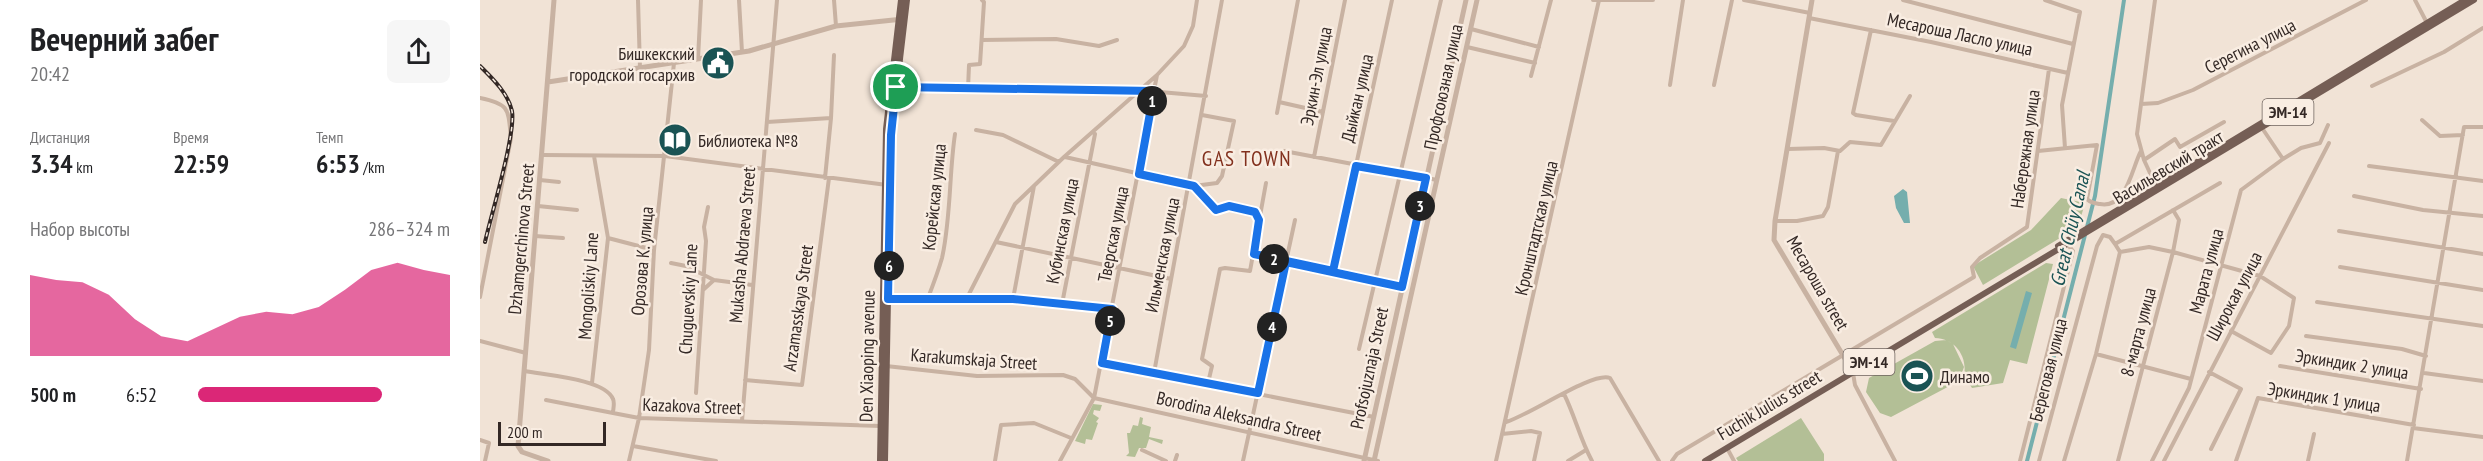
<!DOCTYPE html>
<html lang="ru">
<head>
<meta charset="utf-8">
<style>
	:root { --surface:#fff; --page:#f6f6f6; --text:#202124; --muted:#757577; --accent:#db2777 }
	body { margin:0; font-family:"PT Sans Narrow",sans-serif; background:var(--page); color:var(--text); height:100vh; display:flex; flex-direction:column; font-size:22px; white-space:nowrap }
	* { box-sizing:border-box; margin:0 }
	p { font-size:20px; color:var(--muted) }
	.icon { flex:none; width:33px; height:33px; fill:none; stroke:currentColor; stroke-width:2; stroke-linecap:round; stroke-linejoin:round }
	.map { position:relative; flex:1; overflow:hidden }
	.panel { display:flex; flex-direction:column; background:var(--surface); width:480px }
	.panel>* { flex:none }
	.scale { position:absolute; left:18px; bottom:15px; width:108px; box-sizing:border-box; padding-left:6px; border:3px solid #332825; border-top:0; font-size:16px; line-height:21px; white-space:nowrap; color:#332825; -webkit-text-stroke:4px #f9ede2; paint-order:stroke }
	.pin { position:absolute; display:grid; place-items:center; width:51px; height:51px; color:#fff; margin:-26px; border:3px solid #fff; border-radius:50%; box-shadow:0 2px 6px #0007 }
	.km { position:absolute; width:30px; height:30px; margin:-15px; border-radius:50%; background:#222; color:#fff; font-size:16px; line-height:30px; text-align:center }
	.round { display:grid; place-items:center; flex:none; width:63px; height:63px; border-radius:9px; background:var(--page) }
	.head { display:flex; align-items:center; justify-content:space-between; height:102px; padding:0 30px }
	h1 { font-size:33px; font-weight:700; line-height:45px }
	.figures { display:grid; grid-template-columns:repeat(3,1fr); gap:9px; height:102px; padding:6px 30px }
	.figures div { display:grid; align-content:center }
	.figures b { font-size:26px; font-weight:700 }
	.figures small { font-size:16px; font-weight:400 }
	.figures p { font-size:16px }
	.chart { height:168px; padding:12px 30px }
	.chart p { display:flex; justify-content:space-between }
	.chart svg { width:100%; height:108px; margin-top:6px; fill:var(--accent); opacity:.7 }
	ul { padding:0 30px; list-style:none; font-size:20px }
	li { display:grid; grid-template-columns:96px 72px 1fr; align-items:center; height:45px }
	li i { height:15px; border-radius:8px; background:var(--accent) }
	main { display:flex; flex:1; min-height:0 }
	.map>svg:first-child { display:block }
</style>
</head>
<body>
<main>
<section class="panel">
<div class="head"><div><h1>Вечерний забег</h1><p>20:42</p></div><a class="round"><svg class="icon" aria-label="share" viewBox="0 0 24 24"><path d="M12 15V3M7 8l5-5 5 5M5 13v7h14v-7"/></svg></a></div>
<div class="figures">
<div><p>Дистанция</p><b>3.34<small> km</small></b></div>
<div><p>Время</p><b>22:59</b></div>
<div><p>Темп</p><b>6:53<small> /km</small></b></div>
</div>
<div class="chart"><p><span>Набор высоты</span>286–324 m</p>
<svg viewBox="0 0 160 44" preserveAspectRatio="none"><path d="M0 44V11L10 13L20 14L30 19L40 29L50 36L60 38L70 33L80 28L90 26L100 27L110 24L120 17L130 9L140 6L150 9L160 11V44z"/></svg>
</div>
<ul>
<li><b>500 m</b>6:52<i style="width:73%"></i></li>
</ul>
</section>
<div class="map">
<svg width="2003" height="461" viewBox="0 0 2003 461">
	<rect width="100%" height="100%" fill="#f1e3d6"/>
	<path fill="#b3bf96" d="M1581 198 1605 203 1598 227 1503 285 1493 266 1551 230Z
		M1566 263 1573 264 1547 364 1530 360 1523 383 1492 388 1484 375C1488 356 1474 338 1455 338L1452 332Z
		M1466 340 1473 344 1484 367 1479 381 1411 417 1400 413 1386 392 1389 378 1455 341Z
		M613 404 622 405 620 411 614 410 613 414 619 418 616 422 618 423 612 440 606 439 605 444 595 441Z
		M660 417 663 418 662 424 671 427 669 437 683 440 682 444 669 439 666 448H659L655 457 646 456 649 453 647 433H650L653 425 658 426Z
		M1321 418 1344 454V461H1258L1256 458Z"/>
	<path fill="#75aead" d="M1423 189 1427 192 1430 223H1424L1416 208 1414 196Z
		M1546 291 1552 293 1536 349 1530 347Z"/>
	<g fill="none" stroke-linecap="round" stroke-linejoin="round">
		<path stroke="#75aead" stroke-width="4" d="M1547 461 1615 196 1644 0"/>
		<path stroke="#c8b2a2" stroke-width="4" d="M158 0 160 68
			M259 0 262 52
			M354 0 356 26
			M1113 0H1173
			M1264 0 1330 13
			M1423 0 1593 44
			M1565 0 1600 12 1582 105 1585 148
			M1675 0 1657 134 1664 160 1676 186
			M1935 0 1947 23
			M1329 18 1451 42 1588 73
			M991 29 1059 47
			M1391 30 1373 113 1376 115 1414 121
			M502 40 576 39 619 46 637 40
			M987 47 1055 63
			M218 59 221 0
			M1051 76 1071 0
			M1190 85 1203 0
			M1234 85 1252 0
			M1892 86 1964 52 2003 28
			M416 87 645 89 726 96
			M488 89 489 65 500 64 504 2 502 0
			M0 98C30 104 28 109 31 138L0 297
			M799 102 843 112
			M1661 104 1678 103 1713 90 1886 0
			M797 113 818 0
			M1942 120 1960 136 1983 135
			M287 122 351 118
			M1782 128 1803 159
			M496 130 523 135 579 162
			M1308 149 1344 148 1360 151 1370 142 1401 145 1430 96
			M804 151 957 180
			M1558 151 1617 145 1607 199C1611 203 1614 203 1620 204 1647 209 1652 167 1661 151
			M63 155 185 156 407 185
			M585 157 714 186 737 183 742 176 754 121 722 115
			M834 157 865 0
			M1664 160 1695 139 1700 147 1744 122
			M1889 166 2003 181
			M345 178 351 118 354 55
			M60 180 79 182
			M714 187 733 208 738 210 749 206 770 210 778 217
			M1874 196 1943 210 2003 216
			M58 206 97 210
			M1295 221H1317L1343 216 1348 207 1358 151
			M1859 231 2003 254
			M55 236 83 238
			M128 238 174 250
			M516 242 691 279
			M1640 252 1669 247 1693 252 1780 276 1814 298 1809 326 1791 353 1751 331
			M1640 252 1635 244 1740 183
			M774 254 923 287
			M191 263 206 266 234 280
			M1860 267 2003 290
			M853 271 912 0
			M223 290 234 280 272 285
			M448 298C453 285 458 272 462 258 471 218 469 174 475 134
			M487 298 535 204 584 157 677 75 704 46 713 26 717 0
			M408 299H533L632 309
			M533 299 554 186
			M1837 302 2003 326
			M582 304 615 134
			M1826 336 1922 349 1946 356
			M0 341 46 353
			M879 349 961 0
			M1616 354 1711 379
			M622 363 894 417
			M406 366 497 376 583 375 595 379 614 398
			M1800 366 1941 389
			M45 371C65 375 125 379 133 399 135 403 133 409 133 413L159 418 400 426
			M1729 372 1761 389 1731 449
			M674 373 742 0
			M1373 373 1375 385 1415 461
			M1944 373 2003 381
			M265 380 322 385 349 178
			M112 383 128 238 114 156
			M728 383 732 366 722 359 740 269 745 268 770 271 786 183
			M216 393 226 241 224 227 228 207
			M1084 394C1095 416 1100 439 1112 461
			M614 398 898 461
			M66 400 133 413
			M262 421 297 0
			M1026 422C1050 415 1113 371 1130 378L1179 461
			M1933 428 2003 437
			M1022 434 1051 431 1060 433 1054 461
			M0 440 9 443 5 461
			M153 446 236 461
			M1247 448 1254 461
			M662 450 686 461
			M149 461 159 418 169 350 174 250 194 63
			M515 461 521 425 554 423 591 438
			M580 461 614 398 677 75
			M695 461 697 455
			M763 461 815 220
			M1016 461 1119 0
			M1088 461 1106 450
			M1192 461 1197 454 1494 277 1492 267 1500 258 1547 227 1569 69
			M1540 461 1593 251 1587 244
			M1559 461 1617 246 1623 235 1630 237 1635 244
			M1584 461 1616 354 1640 252
			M1638 461 1693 252 1699 220 1693 210
			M1672 461 1709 388 1761 190 1803 159 1821 148 1840 143 1848 125
			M1684 461 1849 143
			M1756 461 1778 398 1934 425
			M1828 461 1834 434
			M1927 461 1984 127H2003"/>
		<path stroke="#c8b2a2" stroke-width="5" d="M1332 0 1295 221 1294 240 1373 372
			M68 82 269 51 356 26 423 19
			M68 461 42 452 38 446 74 0
			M884 461 986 0
			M894 461 997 0"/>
		<path stroke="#755e55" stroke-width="6" d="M1578 246 1985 0
			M400 461 406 129 421 0
			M405 461 411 135 427 0
			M1225 461 1994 0"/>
		<defs>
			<path id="rail" d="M0 66C12 78 28 93 32 111 36 134 11 215 5 242"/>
		</defs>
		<use href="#rail" stroke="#332825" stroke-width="4"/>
		<use href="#rail" stroke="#f9ede2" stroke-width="1.5" stroke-dasharray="4.5" stroke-linecap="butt"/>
	</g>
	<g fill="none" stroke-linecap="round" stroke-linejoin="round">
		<defs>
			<path id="route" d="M416 87 674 91 659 174 714 186 736 210 749 206 775 212 779 220 774 254 853 271 876 166 946 178 922 287 806 262 778 393 622 363 632 309 533 299H408L411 135 416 87"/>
		</defs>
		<use href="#route" stroke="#fff" stroke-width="12"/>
		<use href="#route" stroke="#1a73e8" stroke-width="8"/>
	</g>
	<defs>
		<symbol id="civic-disc" viewBox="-11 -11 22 22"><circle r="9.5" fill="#1a5354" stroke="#f9ede2"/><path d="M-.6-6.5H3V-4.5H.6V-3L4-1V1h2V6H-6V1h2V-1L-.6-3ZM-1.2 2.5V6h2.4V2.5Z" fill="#fff"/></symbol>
		<symbol id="library-disc" viewBox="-11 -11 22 22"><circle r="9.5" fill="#1a5354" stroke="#f9ede2"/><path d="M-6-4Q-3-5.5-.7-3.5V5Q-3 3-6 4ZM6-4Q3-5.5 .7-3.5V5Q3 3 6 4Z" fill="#fff"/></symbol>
		<symbol id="stadium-disc" viewBox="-11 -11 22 22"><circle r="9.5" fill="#1a5354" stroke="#f9ede2"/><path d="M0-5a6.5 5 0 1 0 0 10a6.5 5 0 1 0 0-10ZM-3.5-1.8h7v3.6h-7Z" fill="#fff"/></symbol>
	</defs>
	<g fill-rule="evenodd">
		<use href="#civic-disc" x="219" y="44" width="38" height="38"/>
		<use href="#library-disc" x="176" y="121" width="38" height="38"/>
		<use href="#stadium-disc" x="1418" y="357" width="38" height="38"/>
	</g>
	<g text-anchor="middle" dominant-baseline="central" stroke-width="5" stroke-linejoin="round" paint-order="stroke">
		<g fill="#f9ede2" stroke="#6e635e" stroke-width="1.5">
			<rect x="1782.5" y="99" width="51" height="26" rx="4.5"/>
			<rect x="1363.5" y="349" width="51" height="26" rx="4.5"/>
		</g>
		<g font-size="16" font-weight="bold" fill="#332825">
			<text x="1808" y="112">ЭМ-14</text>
			<text x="1389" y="362">ЭМ-14</text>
		</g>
		<g font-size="18" fill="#332825" stroke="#f9ede2">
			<text transform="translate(1480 34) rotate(12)">Месароша Ласло улица</text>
			<text transform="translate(1770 46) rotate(-27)">Серегина улица</text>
			<text transform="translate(836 76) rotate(-79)">Эркин-Эл улица</text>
			<text transform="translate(963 87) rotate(-78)">Профсоюзная улица</text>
			<text transform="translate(877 98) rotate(-77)">Дыйкан улица</text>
			<text transform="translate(1545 149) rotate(-82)">Набережная улица</text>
			<text transform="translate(1688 167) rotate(-31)">Васильевский тракт</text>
			<text transform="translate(454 197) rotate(-84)">Корейская улица</text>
			<text transform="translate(1056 228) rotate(-77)">Кронштадтская улица</text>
			<text transform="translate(582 231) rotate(-79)">Кубинская улица</text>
			<text transform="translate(633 234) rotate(-79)">Тверская улица</text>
			<text transform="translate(41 239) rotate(-85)">Dzhamgerchinova Street</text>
			<text transform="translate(262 245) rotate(-85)">Mukasha Abdraeva Street</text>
			<text transform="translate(682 255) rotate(-79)">Ильменская улица</text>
			<text transform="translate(162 261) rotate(-85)">Орозова К. улица</text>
			<text transform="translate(1726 271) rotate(-75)">Марата улица</text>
			<text transform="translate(1338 283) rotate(60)">Месароша street</text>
			<text transform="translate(108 286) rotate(-86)">Mongoliskiy Lane</text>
			<text transform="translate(1754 296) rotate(-62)">Широкая улица</text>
			<text transform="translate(208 299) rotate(-87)">Chuguevskiy Lane</text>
			<text transform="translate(318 308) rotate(-82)">Arzamasskaya Street</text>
			<text transform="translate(1658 332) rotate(-75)">8-марта улица</text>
			<text transform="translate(387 356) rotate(-89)">Den Xiaoping avenue</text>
			<text transform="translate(494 359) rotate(4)">Karakumskaja Street</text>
			<text transform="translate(1872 364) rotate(9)">Эркиндик 2 улица</text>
			<text transform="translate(889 368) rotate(-78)">Profsojuznaja Street</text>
			<text transform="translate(1568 370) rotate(-76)">Береговая улица</text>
			<text transform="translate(1844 397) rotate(9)">Эркиндик 1 улица</text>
			<text transform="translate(1289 405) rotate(-31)">Fuchik Julius street</text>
			<text transform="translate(212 406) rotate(2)">Kazakova Street</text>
			<text transform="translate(759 416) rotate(13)">Borodina Aleksandra Street</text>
		</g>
		<g font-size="18" fill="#332825" stroke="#f9ede2" text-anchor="start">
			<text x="215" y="53" text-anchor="end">Бишкекский<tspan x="215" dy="21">городской госархив</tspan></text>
			<text x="218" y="140">Библиотека №8</text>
			<text x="1460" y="376">Динамо</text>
		</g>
		<g font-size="20" font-style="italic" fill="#1a5354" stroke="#f9ede2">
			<text transform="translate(1590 229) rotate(-77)">Great Chüy Canal</text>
		</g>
		<g font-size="21" letter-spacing="1.5" fill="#82301d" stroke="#f9ede2">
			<text x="767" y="158">GAS TOWN</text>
		</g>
	</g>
</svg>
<div class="scale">200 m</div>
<div class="pin" style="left:416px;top:87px;background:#1e9e55"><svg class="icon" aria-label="arrive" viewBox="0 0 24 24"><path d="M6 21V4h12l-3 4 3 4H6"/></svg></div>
<b class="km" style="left:672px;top:101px">1</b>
<b class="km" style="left:794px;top:259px">2</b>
<b class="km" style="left:940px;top:206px">3</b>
<b class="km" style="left:792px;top:327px">4</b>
<b class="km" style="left:630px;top:321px">5</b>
<b class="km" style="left:409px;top:266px">6</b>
</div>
</main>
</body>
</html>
